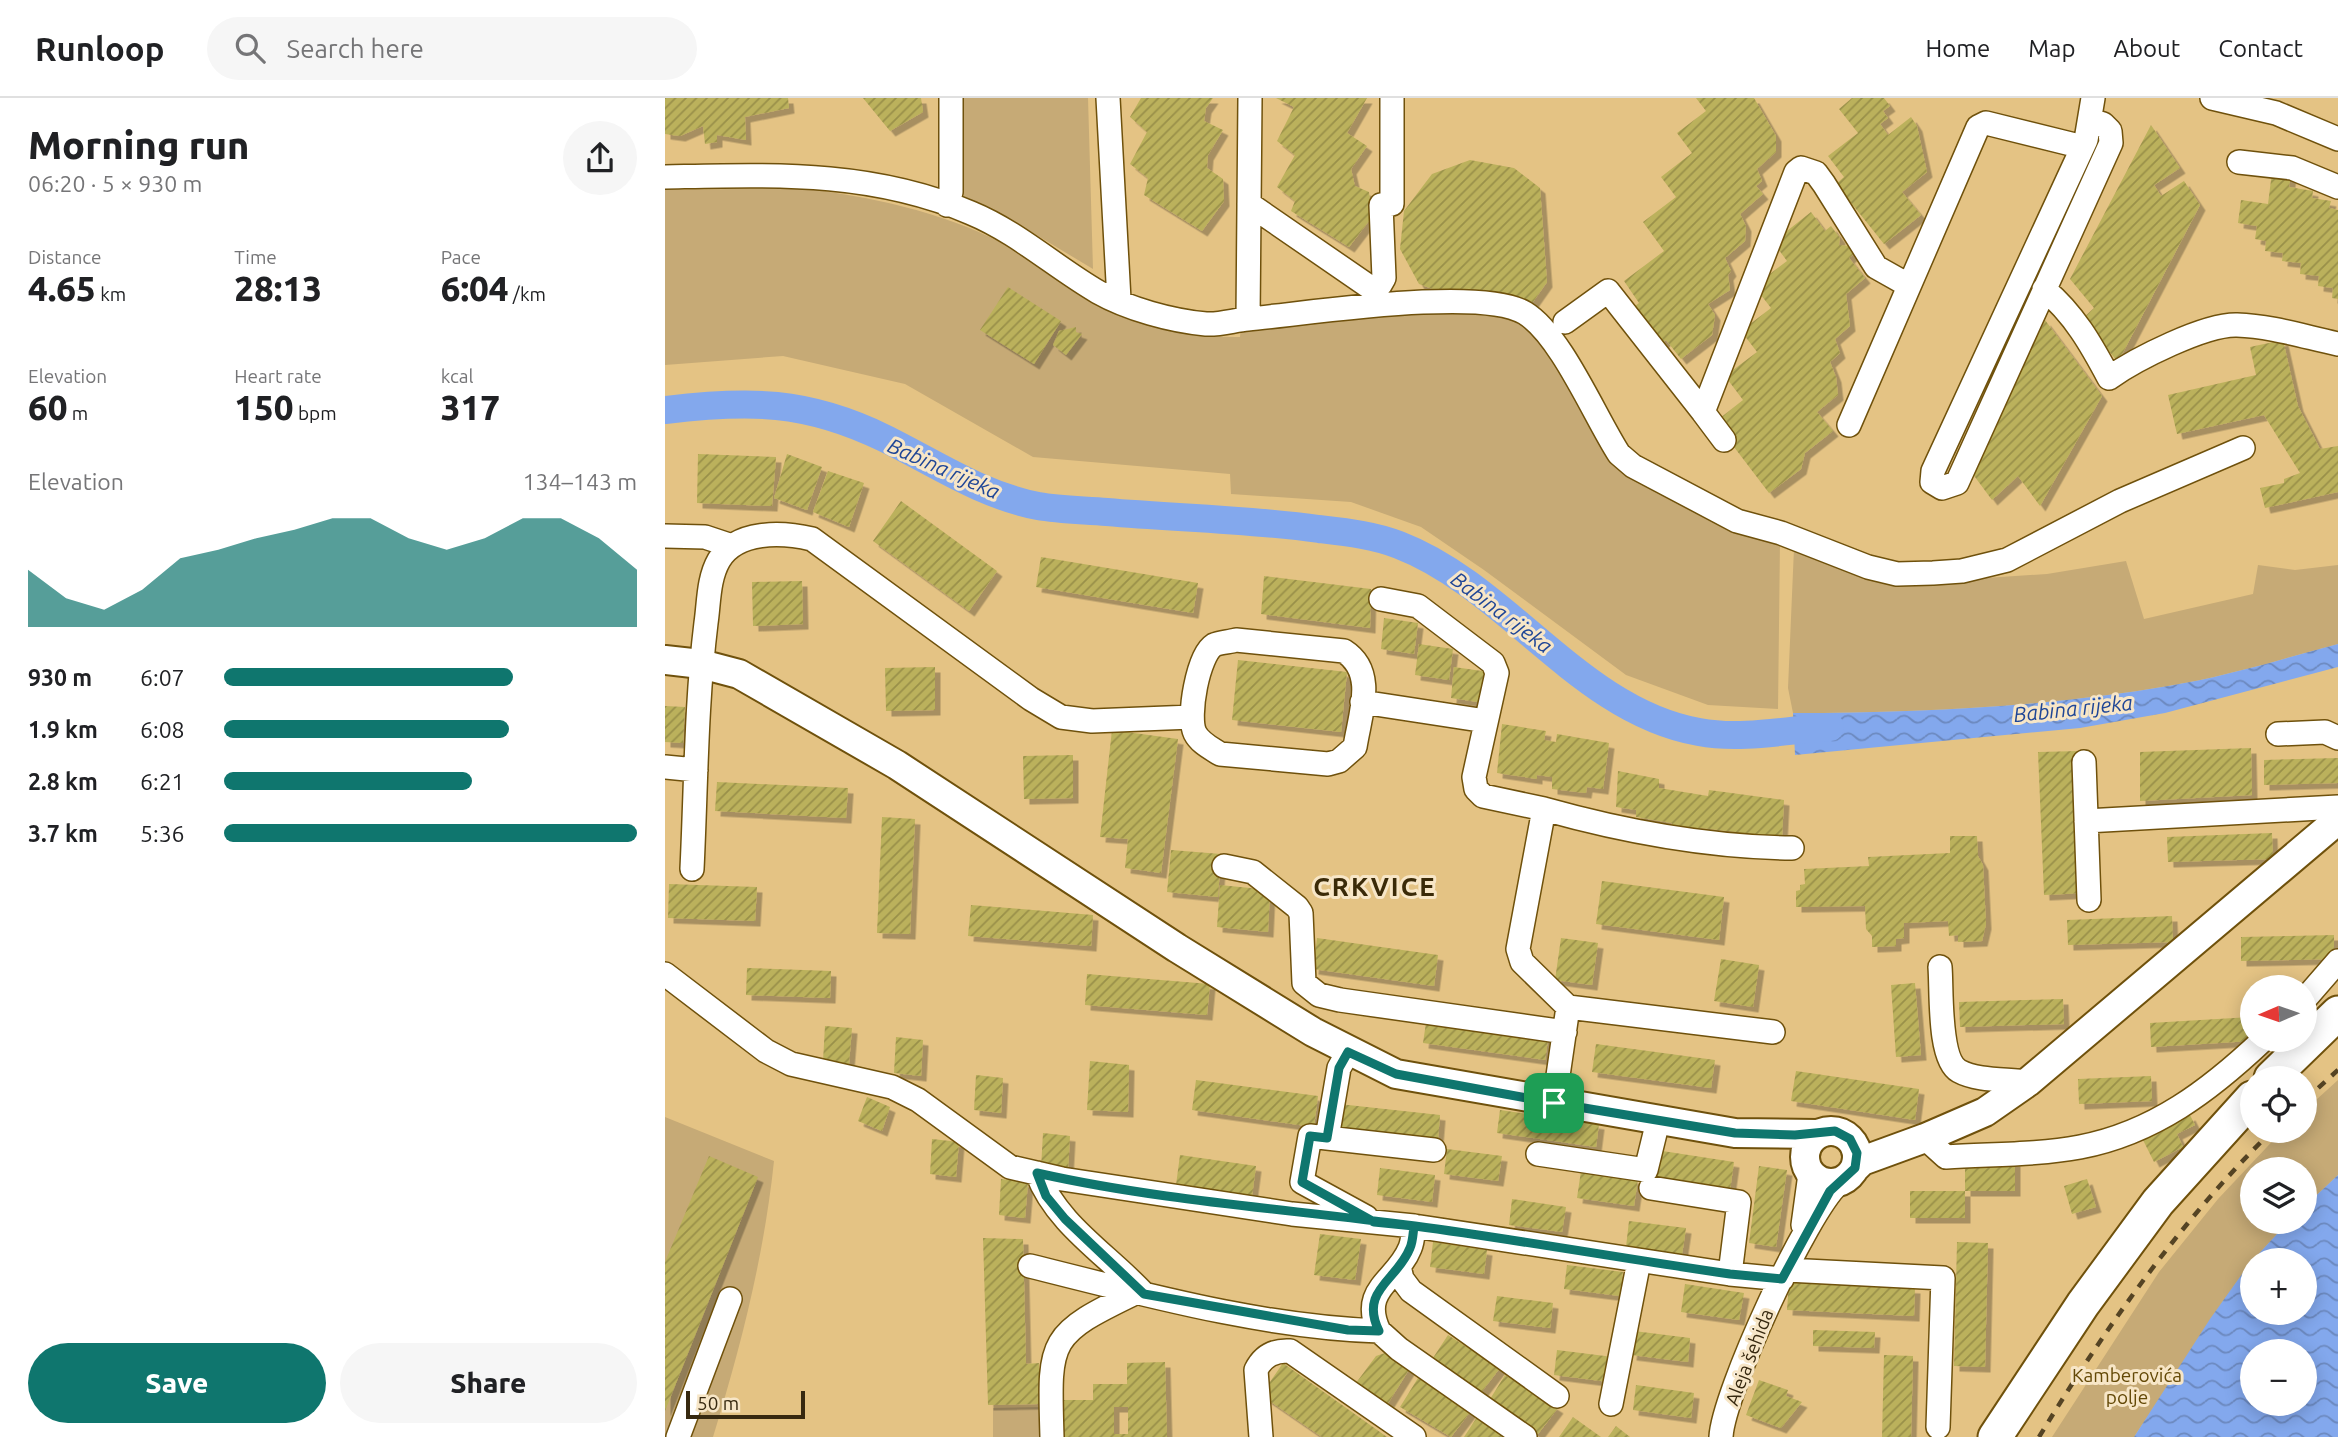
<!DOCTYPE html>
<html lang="en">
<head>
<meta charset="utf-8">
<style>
	:root { --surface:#fff; --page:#f6f6f6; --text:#202124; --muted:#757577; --line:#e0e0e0; --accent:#0f766e }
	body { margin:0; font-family:Ubuntu,sans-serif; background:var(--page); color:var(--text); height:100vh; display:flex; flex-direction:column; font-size:26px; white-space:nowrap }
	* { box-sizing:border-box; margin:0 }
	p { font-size:23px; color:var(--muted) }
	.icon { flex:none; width:38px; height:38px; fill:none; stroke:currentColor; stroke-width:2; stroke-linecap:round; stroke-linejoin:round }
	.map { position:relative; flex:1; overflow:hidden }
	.side { display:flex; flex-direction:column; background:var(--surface); width:665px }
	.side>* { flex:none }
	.needle { width:46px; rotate:268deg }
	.controls { position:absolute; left:1575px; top:877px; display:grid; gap:14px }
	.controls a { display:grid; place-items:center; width:77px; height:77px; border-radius:50%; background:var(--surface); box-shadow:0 4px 18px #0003; font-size:35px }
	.scale { position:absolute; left:21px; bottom:18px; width:119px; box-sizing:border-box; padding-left:7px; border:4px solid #372910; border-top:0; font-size:19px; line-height:24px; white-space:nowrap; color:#372910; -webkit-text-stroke:5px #f7e6c7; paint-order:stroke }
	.pin { position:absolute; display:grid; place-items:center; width:60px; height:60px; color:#fff; margin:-30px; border-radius:14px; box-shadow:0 4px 10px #0006 }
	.round { display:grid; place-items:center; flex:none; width:74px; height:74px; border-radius:37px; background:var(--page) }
	.overview { display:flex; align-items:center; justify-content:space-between; height:119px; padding:0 28px }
	h1 { font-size:38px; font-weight:800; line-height:52px }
	.metrics { display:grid; grid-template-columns:repeat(3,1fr); gap:10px; height:119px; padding:7px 28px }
	.metrics div { display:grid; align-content:center }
	.metrics b { font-size:35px; font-weight:800 }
	.metrics small { font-size:19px; font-weight:400 }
	.metrics p { font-size:19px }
	.chart { height:196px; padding:14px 28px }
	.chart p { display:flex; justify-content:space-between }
	.chart svg { width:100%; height:126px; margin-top:7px; fill:var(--accent); opacity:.7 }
	.primary-button { display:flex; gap:14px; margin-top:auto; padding:14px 28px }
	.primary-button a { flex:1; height:80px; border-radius:42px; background:var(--accent); color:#fff; font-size:28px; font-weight:800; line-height:80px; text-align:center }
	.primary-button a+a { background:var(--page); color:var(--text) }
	ul { padding:0 28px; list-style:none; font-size:23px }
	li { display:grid; grid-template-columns:112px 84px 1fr; align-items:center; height:52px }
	li i { height:18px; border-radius:9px; background:var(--accent) }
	header { display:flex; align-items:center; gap:42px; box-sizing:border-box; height:98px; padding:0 35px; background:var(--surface); border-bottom:2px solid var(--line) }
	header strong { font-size:33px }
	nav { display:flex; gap:38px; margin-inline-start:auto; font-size:24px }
	.search { width:490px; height:63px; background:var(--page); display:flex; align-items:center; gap:18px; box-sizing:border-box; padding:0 24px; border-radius:38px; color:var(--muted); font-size:26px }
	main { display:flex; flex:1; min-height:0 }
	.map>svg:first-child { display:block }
</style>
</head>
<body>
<header>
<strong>Runloop</strong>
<div class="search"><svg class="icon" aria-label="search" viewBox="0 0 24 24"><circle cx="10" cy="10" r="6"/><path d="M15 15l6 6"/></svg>Search here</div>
<nav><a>Home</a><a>Map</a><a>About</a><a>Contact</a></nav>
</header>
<main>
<section class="side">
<div class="overview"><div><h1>Morning run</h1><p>06:20 · 5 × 930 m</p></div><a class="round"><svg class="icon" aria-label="share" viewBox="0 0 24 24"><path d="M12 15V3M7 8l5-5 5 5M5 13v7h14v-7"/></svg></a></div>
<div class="metrics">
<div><p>Distance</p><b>4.65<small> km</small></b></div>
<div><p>Time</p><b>28:13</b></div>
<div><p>Pace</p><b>6:04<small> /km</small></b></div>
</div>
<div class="metrics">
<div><p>Elevation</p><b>60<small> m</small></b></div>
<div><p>Heart rate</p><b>150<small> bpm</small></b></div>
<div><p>kcal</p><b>317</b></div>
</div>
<div class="chart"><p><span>Elevation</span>134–143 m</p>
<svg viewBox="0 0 160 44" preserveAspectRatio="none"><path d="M0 44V24L10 34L20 38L30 31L40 20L50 17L60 13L70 10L80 6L90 6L100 13L110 17L120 13L130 6L140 6L150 13L160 24V44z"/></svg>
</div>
<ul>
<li><b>930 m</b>6:07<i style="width:70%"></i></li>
<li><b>1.9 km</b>6:08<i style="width:69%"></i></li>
<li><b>2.8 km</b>6:21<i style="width:60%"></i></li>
<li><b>3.7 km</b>5:36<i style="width:100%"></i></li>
</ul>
<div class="primary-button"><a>Save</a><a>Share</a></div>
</section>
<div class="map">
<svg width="1673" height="1339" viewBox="0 0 1673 1339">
	<defs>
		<pattern id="water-waves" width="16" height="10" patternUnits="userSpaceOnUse" patternTransform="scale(1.75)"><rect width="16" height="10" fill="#83a8ed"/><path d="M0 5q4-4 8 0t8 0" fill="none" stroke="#6c89bf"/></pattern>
		<pattern id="building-hatch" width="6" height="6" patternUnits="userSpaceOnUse" patternTransform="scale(1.75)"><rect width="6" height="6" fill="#bbb15b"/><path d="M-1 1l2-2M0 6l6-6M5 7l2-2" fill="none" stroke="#99904a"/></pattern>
		<filter id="shadow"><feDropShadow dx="5.5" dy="5.5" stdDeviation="0" flood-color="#0004"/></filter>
	</defs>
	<rect width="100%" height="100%" fill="#e4c384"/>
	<path fill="#c6aa76" d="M298 0H423L428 171 348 123 299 100Z
		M137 90C206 99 275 113 337 145 359 156 379 173 399 186 453 220 512 240 575 239L576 228 757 207 823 211 871 230 951 362 1115 443 1113 611 1043 607 961 577 819 472 756 429 686 404 566 396 565 376 368 359 240 286 118 258 0 267V92Z
		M1129 450 1275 483 1382 476 1461 463 1479 521 1588 496 1593 467 1630 472 1673 467V546C1617 561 1560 579 1503 588 1380 609 1253 615 1128 615L1123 590Z
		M1673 982V1077L1640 1108V1071H1587V1124H1623L1581 1170 1469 1339H1387L1494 1174 1553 1101 1617 1033 1640 1032V1012Z
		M0 1019 109 1063C99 1158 76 1248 48 1339H0Z
		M377 1309V1339H328V1310Z"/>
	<path fill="url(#water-waves)" fill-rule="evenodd" d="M1673 546V569L1500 615 1415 630 1130 657 1128 615C1253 615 1380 609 1503 588 1560 579 1617 561 1673 546Z
		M1673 1077V1339H1469L1545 1221 1587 1162V1214H1640V1162H1588L1623 1124H1640V1108ZM1587 1253H1640V1306H1587Z"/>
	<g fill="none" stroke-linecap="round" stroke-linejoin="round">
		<path stroke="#83a8ed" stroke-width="28" d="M0 312C84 302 141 302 219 340 270 365 316 397 373 408 395 412 419 412 442 414 512 420 584 421 654 431 680 434 709 437 734 447 843 489 915 613 1034 634 1076 642 1123 632 1165 629"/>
	</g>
	<path fill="url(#building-hatch)" fill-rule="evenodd" filter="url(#shadow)" d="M0 0H123L124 10 80 19 81 42 52 37V44L40 46 38 28 15 38 0 36Z
		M198 0H256L258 14 225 33Z
		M476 0H548L541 10 539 23 558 32 543 57 542 70 558 81 559 103 537 133 479 97 483 80 465 66 482 34 465 19Z
		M611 0H702L682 35 702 48 686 71 690 88 704 94 707 119 684 149 626 113 630 103 612 89 630 57 612 43 629 9Z
		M1031 0H1089L1111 38V54L1092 71 1097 83 1091 88 1098 96 1075 116 1081 128 1080 143 1060 160 1066 173 1063 177 1065 192 1043 206 1050 217 1047 237 1016 261 1001 242 992 249 965 212 974 205 959 183 999 153 978 124 1011 99 996 79 1027 55 1012 35 1041 13Z
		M1187 0H1219L1225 8 1218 13 1223 20 1215 26 1223 37 1246 19 1252 28 1262 74 1237 94 1256 117 1219 146 1171 86 1179 79 1163 58 1193 35 1174 11Z
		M1486 27 1515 70 1489 87 1496 98 1519 83 1535 107 1453 264 1417 221 1429 210 1405 181Z
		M805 62 849 70 875 90 882 184 868 204 823 196 784 197 754 186 735 151 739 113 767 76Z
		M1607 74 1626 77 1624 89 1648 93 1647 100 1666 103 1664 110 1673 112V201L1667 200 1668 190 1653 188 1654 178 1635 176 1636 165 1617 163 1618 155 1600 153 1601 143 1590 141 1592 128 1573 125 1576 102 1603 106Z
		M1146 114 1160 133 1166 128 1175 140 1174 147 1186 148 1191 154 1184 160 1200 180 1181 196 1185 228 1170 241 1175 255 1165 264 1171 279 1173 297 1152 314 1168 333 1140 355 1136 371 1104 395 1050 324 1078 302 1060 278 1092 254 1076 233 1106 210 1089 188 1122 163 1108 144Z
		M343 189 396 223 369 266 315 232Z
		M1380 222 1437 298 1375 408 1353 378 1327 402 1307 375Z
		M411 229V234L417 236 401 257 388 247 394 233Z
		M1618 242 1633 308 1655 351 1673 348V394L1600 410 1595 390 1619 385V381L1635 375 1599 317 1512 336 1503 297 1591 277 1585 249Z
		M33 356 111 359 107 408 32 405Z
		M122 356 157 369 142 412 109 400Z
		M163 373 199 385 184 429 148 414Z
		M236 403 332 473 304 513 208 443Z
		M376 459 533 485 528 515 371 489Z
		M599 478 706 491 705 530 596 516Z
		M137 483 138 526 88 528 87 484Z
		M719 520 753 525 749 556 716 551Z
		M754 546 788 551 784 582 750 577Z
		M573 562 682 574 676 634 567 622Z
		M270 569V612L221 613 220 570Z
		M789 569 824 574 820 605 786 600Z
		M0 608 20 609 18 645 0 644Z
		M837 626 881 633 879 642 891 644 892 636 944 645 938 691 922 689 921 695 887 691V679L872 677V681L832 675Z
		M447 632 513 641 496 775 460 770 463 741 435 739Z
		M1586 650 1587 697 1475 703V654Z
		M1415 653 1420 795 1379 797 1373 654Z
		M408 657V700L359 701 358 658Z
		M1673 660V685L1599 687V662Z
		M953 673 994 681V690L1043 698 1044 692 1119 702 1117 740H1071V734L1036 730V736L1006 733 1007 725 971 719V712L951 709Z
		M52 684 183 690 181 720 50 713Z
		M217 719 250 721 245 836 212 835Z
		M1607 735 1608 761 1503 764 1502 739Z
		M1285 738H1312L1313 758 1318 767 1321 826 1317 843 1293 844V837L1284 838 1283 823 1239 825V840L1231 841V848L1207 849V838L1201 831 1200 808 1131 809V793L1135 792V787L1140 786 1139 771 1204 768 1203 759 1285 755Z
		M506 752 556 756 553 799 502 794Z
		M937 783 1059 799 1054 842 931 826Z
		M4 786 92 789 90 823 3 820Z
		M555 787 605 792 603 834 552 829Z
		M306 807 428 817 426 848 303 838Z
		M1507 818 1508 844 1403 847 1402 822Z
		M1669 837V861L1576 863V839Z
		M652 840 773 857 769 888 648 871Z
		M896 840 933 845 927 887 890 882Z
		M1056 861 1094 867 1088 909 1049 903Z
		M82 870 166 873 165 900 81 897Z
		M422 876 545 886 542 917 420 907Z
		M1250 885 1256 957 1231 959 1226 887Z
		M1398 901 1399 926 1295 929 1294 904Z
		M762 918 884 935 880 962 758 945Z
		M1586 919 1587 943 1486 949 1485 925Z
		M160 928 187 930 184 966 158 963Z
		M231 939 258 942 256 978 229 975Z
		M931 946 1050 962 1046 990 927 974Z
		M425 963 464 967 463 1014 422 1012Z
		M1131 973 1254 991 1250 1022 1126 1003Z
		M311 977 338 980 336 1015 309 1012Z
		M1486 978 1487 1003 1414 1006 1413 981Z
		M531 982 653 998 649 1029 527 1012Z
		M202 999 225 1009 217 1033 193 1023Z
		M674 1006 775 1017 773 1041 671 1030Z
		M835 1012 934 1026 931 1049 832 1035Z
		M1525 1017 1530 1027 1512 1036 1518 1049 1489 1064 1477 1040Z
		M378 1035 405 1038 403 1073 376 1070Z
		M267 1041 294 1044 291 1079 265 1076Z
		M782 1051 837 1058 833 1083 779 1076Z
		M991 1052 1069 1064 1065 1092 987 1081Z
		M515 1057 591 1068 587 1098 511 1087Z
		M44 1058 93 1079 0 1313V1164Z
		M1300 1063H1350V1093H1300V1120H1245V1093H1300Z
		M1094 1068 1122 1072 1111 1149 1084 1145Z
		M715 1070 770 1077 767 1104 712 1097Z
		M916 1073 973 1081 969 1108 912 1100Z
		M336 1081 363 1084 360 1120 334 1117Z
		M1422 1081 1431 1109 1407 1116 1399 1088Z
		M847 1101 901 1109 897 1134 844 1127Z
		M964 1123 1021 1130 1017 1157 961 1149Z
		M655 1136 696 1141 690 1182 649 1177Z
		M318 1140 358 1141 361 1266 374 1265V1306L323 1307Z
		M768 1144 822 1152 819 1176 765 1169Z
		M1292 1144 1323 1145 1320 1269 1289 1268Z
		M902 1167 958 1174 955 1198 899 1191Z
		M1124 1184 1250 1190 1249 1218 1122 1212Z
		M1020 1186 1079 1195 1074 1222 1016 1214Z
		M832 1198 888 1205 885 1230 828 1223Z
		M1148 1232 1210 1234 1209 1250 1148 1248Z
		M969 1233 1025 1240 1023 1264 966 1257Z
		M783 1237 835 1270 815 1296 764 1266Z
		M892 1252 948 1259 944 1284 889 1277Z
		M723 1254 745 1270 722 1307 691 1285 711 1258Z
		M1219 1257 1248 1258 1246 1339H1217Z
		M500 1264 502 1339H398V1302H428V1286H462V1265ZM449 1309H463V1336H449Z
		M618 1265 722 1339H657L596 1297Z
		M840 1277 893 1310 873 1336 822 1306Z
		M753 1280 806 1313 786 1339 735 1309Z
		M1094 1282 1123 1292 1121 1298 1137 1304 1116 1330 1081 1317Z
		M971 1287 1029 1295 1026 1320 968 1312Z
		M812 1319 845 1339H799Z
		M908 1319 936 1339H894Z
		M951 1328 965 1339H943Z"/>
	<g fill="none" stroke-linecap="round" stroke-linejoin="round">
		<defs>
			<path id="minor" d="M443 0 454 202
				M1547 0 1611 15 1673 41
				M1421 42 1268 373 1267 384 1277 390 1292 385 1446 45 1445 33 1438 26 1425 22
				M1574 64 1627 70 1673 89
				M0 79C106 77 206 72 306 115 352 134 390 169 433 194 463 211 507 223 541 226 555 227 570 222 583 221 640 216 816 188 860 215 896 237 930 319 954 356L968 368 1072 423 1116 435 1203 469 1232 476 1268 475 1297 473 1342 462 1455 403 1578 350
				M584 106 706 190 715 187 719 180 716 107 727 106V0
				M282 107 286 94V0
				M1379 191C1409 216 1426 246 1444 280 1471 261 1540 226 1572 227 1606 228 1640 239 1673 246
				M583 221 585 0
				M900 224 943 193 1038 314 1131 74 1136 70 1151 75 1159 86 1211 169 1243 187
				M1038 314 1059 342
				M1184 327 1313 29 1321 25 1414 48 1421 42 1428 0
				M0 438 40 439 67 448
				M716 501 753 508 828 565 832 575 809 679 811 691 818 698 879 711
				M571 542 679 553C712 574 695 616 690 649L674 663 663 666 555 656C546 650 535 645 530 635 522 619 533 557 549 547 555 544 565 544 571 542Z
				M697 604 821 623
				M1613 636 1660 634 1673 640
				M1419 664 1424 802
				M0 669 31 672
				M1421 723 1673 709
				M559 768 588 774 632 809 636 815 639 885 654 897 675 902 900 934
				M27 771C31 689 31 606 41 525 44 505 43 481 54 462 72 432 117 434 147 441L366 601 396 619 427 623 527 619
				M1275 869C1277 892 1273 961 1294 973 1312 983 1342 981 1363 984
				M0 876 101 953 126 966 227 989 253 1002 345 1069 397 1081 627 1116 749 1128 1065 1176 1117 1181
				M1640 901 1673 863
				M903 909 1108 934
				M683 954 674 970 662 1040 769 1052
				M889 1005 903 909 857 864 853 851 879 711C961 734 1042 749 1127 750
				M662 1040 645 1038 637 1084 701 1119
				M1260 1040 1281 1059C1325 1056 1372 1057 1415 1049 1489 1035 1545 992 1598 942
				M873 1056 981 1072 993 1023
				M372 1075C392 1127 442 1156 479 1196
				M986 1090 1074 1104 1065 1176
				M1138 1127 1145 1076
				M365 1168C478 1196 596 1229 714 1233 694 1191 732 1183 745 1150 748 1143 748 1135 749 1128
				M734 1168 737 1181 746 1193 892 1298
				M1122 1172 1278 1180 1273 1329
				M714 1233 734 1251 860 1339
				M946 1306 974 1163
				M13 1339 65 1201
				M387 1339C384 1241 382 1237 472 1194
				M596 1339 591 1272C598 1258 609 1252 625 1253L749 1339
				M1056 1339C1058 1296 1142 1113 1174 1085"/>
			<path id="major" d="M0 562 36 566 74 576 232 667 512 850 648 934 731 976 1070 1035 1153 1036
				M1140 1059a26 26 0 1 1 52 0a26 26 0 1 1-52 0Z
				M1190 1070 1197 1063 1260 1040 1320 1014 1363 984 1673 722"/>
			<path id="highway" d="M1606 980 1673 915
				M1330 1339 1418 1206 1493 1104 1587 1000"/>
		</defs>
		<use href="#minor" stroke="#6f510c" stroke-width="26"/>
		<use href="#major" stroke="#6f510c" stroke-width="32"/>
		<use href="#highway" stroke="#6f510c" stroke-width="37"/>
		<use href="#minor" stroke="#fff" stroke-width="23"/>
		<use href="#major" stroke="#fff" stroke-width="28"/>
		<use href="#highway" stroke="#fff" stroke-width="33"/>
		<path stroke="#554424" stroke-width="4.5" stroke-dasharray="9 9" stroke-linecap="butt" d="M1640 1002 1673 972
			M1374 1339C1441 1229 1515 1123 1608 1032"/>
	</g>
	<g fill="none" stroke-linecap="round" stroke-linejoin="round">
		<defs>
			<path id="route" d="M889 1005 731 976 683 954 674 970 662 1040 645 1038 637 1084 709 1124 749 1128C748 1135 748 1143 745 1150 732 1183 694 1192 714 1233L683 1232 479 1196 400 1121 381 1098 372 1075C496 1103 624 1111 750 1128 855 1142 960 1161 1065 1176L1117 1181 1165 1093 1190 1070 1192 1055 1185 1041 1170 1033 1130 1037 1070 1035 889 1005"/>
		</defs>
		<use href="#route" stroke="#fff" stroke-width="14"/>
		<use href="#route" stroke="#0f766e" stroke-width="9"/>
	</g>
	<g text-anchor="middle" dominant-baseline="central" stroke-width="6" stroke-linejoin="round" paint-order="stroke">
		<g font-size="19" fill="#372910" stroke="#f7e6c7">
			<text transform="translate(1084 1259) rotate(-69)">Aleja šehida</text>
		</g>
		<g font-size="19" fill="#644907" stroke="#f7e6c7">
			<text x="1462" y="1277">Kamberovića<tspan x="1462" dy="22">polje</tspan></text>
		</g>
		<g font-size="21" font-style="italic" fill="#1f4696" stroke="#f7e6c7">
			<text transform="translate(279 370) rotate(24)">Babina rijeka</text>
			<text transform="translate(837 514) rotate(37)">Babina rijeka</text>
			<text transform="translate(1408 610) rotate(-6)">Babina rijeka</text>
		</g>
		<g font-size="26" font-weight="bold" letter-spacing="2" fill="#3a2a08" stroke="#f7e6c7">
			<text x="710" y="788">CRKVICE</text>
		</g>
	</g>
</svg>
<div class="controls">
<a><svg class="needle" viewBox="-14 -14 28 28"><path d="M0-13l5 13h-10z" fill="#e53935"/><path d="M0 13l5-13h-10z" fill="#757577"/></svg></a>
<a><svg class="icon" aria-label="locate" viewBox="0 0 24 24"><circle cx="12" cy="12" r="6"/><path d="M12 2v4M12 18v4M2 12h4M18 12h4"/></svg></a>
<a><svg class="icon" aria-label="layers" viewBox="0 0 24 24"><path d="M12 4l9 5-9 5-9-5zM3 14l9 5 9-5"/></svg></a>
<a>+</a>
<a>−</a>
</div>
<div class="scale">50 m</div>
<div class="pin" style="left:889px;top:1005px;background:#1e9e55"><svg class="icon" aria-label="arrive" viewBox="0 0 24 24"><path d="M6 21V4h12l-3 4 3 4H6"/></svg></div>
</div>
</main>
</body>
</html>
